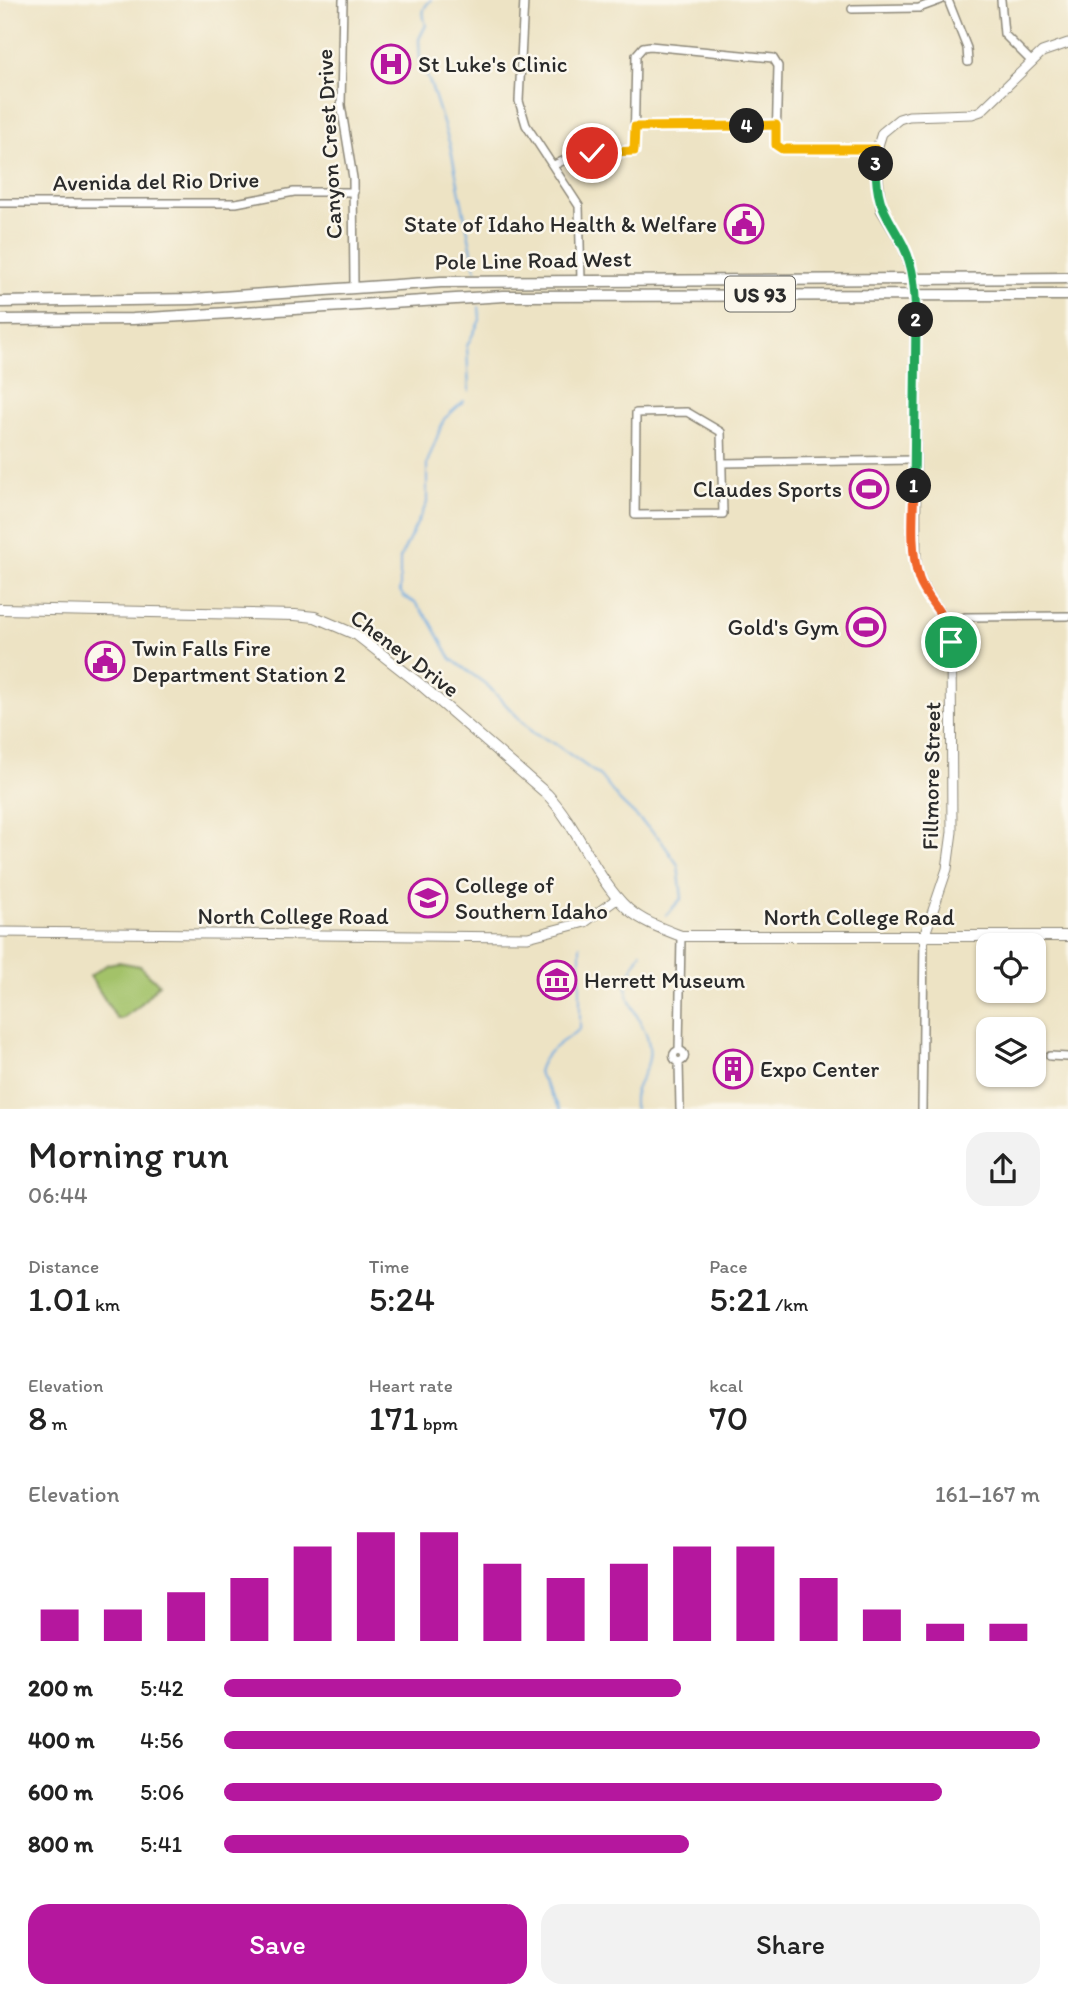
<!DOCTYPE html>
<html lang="en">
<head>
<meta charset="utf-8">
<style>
	:root { --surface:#fff; --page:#f2f2f2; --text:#222; --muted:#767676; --accent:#b5179e }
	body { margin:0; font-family:Itim,sans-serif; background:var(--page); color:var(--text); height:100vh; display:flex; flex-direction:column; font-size:26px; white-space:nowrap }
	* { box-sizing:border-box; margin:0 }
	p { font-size:23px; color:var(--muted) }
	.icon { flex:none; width:38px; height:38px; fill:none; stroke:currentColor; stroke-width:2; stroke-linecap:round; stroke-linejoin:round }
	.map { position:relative; height:1109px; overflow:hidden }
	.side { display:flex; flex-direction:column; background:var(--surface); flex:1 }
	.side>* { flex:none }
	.tools { position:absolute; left:976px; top:933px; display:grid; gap:14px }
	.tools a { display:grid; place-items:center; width:70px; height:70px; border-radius:14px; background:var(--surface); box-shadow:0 2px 5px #0004; font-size:35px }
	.pin { position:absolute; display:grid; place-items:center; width:60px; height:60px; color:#fff; margin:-30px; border:4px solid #fff; border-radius:50%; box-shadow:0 2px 7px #0007 }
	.km { position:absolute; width:35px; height:35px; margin:-18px; border-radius:50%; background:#222; color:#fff; font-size:19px; line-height:35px; text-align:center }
	.round { display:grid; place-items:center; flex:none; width:74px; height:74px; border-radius:21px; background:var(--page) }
	.overview { display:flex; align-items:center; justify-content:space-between; height:119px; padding:0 28px }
	h1 { font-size:38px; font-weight:600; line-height:52px }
	.stats { display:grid; grid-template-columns:repeat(3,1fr); gap:10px; height:119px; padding:7px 28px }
	.stats div { display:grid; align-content:center }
	.stats b { font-size:35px; font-weight:600 }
	.stats small { font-size:19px; font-weight:400 }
	.stats p { font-size:19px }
	.chart { height:196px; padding:14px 28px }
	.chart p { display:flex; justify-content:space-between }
	.chart svg { width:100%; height:126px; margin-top:7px; stroke:var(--accent); stroke-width:6 }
	.cta { display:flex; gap:14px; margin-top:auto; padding:14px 28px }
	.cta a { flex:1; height:80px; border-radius:21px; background:var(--accent); color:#fff; font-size:28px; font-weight:600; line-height:80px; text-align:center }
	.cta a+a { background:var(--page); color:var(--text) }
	ul { padding:0 28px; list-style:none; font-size:23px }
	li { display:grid; grid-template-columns:112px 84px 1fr; align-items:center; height:52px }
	li i { height:18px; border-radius:9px; background:var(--accent) }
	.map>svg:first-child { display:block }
</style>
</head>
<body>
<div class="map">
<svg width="1068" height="1109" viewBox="0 0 1068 1109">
	<rect width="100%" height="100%" fill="#fbf7ec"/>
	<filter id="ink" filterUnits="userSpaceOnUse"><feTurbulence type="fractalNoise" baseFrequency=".0143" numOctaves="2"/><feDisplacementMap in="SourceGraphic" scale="14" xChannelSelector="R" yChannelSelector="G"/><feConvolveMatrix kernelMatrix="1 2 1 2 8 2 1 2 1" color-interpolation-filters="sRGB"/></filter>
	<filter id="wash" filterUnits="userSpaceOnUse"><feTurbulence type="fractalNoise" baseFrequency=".00686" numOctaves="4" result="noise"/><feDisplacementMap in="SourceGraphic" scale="28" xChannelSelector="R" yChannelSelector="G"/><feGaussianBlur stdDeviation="1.57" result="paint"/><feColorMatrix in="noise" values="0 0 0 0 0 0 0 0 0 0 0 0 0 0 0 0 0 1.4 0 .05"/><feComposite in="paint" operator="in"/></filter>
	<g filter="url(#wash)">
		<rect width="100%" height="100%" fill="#ede3c4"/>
		<path fill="#a3c269" stroke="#67764a" stroke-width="2" d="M118 962 140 966 159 984 138 1007 121 1019H117L90 976 108 964Z"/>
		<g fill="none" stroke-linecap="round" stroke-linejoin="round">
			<path stroke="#70aae0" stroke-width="2" d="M431 0C422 8 422 13 426 25L419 39 420 62 431 85 450 145 476 271
				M469 392 467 346 480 320 479 307
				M464 401 444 419 427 463V503L400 558V591L404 597 415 603 431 622 451 659 487 685 533 733 555 744 600 776 620 801 660 839 678 865 682 898 666 915
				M560 1109 538 1072C543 1051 564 1041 580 1029V945
				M635 1109C629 1090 647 1075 649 1058 653 1032 632 1015 627 992 624 979 636 963 641 952"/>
		</g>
	</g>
	<g filter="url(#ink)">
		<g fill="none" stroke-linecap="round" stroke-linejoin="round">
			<defs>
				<path id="minor" d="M343 0 341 105 353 178 354 286
					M524 0 519 101 526 125 579 206 581 280
					M948 0 967 48 968 62
					M1001 0 1004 34 1032 62
					M852 9 919 8 941 0
					M635 127 776 125
					M554 165 578 154 634 151 636 55 643 47 650 46 773 58 778 66 776 145 782 150 876 149
					M0 203H236L294 192H354
					M687 412 721 432 723 514 635 515 636 413Z
					M722 463 914 460
					M949 627 965 617 1068 616
					M679 1050 681 936
					M673.5 1056a5.5 5.5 0 1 1 11 0a5.5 5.5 0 1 1-11 0Z
					M1050 1056 1068 1057
					M679 1062 680 1109
					M922 1109 924 937"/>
				<path id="tertiary" d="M0 932 528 937 585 922 618 898
					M924 937 947 869 952 832 951 637C944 611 922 594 916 567L915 279 903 246 881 210 876 152 882 133 899 119 909 116 972 114 981 111 1042 52 1068 43"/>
				<path id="secondary" d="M0 609 295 615 315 617 357 635 421 685 547 794C579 828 595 879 628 909 643 922 663 929 681 936H1068"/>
				<path id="trunk" d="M0 302 193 299 441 282 1068 278
					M0 320 133 319 504 296 1068 295"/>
			</defs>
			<use href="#minor" stroke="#8c8778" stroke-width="10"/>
			<use href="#tertiary" stroke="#8c8778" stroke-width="11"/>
			<use href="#secondary" stroke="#8c8778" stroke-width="12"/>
			<use href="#trunk" stroke="#8c8778" stroke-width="13"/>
			<use href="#minor" stroke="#fff" stroke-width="7"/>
			<use href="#tertiary" stroke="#fff" stroke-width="9"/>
			<use href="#secondary" stroke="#fff" stroke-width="10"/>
			<use href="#trunk" stroke="#fff" stroke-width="10"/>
		</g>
	</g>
	<g fill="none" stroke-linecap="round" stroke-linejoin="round" filter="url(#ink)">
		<defs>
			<path id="split-1" d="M914 486C913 515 910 551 919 579 926 601 951 618 951 642"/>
			<path id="split-2" d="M914 486 916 320"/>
			<path id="split-3" d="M876 164C876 206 885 211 903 245 915 269 915 294 916 320"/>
			<path id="split-4" d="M747 126 776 125V145L782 149H876V164"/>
			<path id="split-5" d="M592 153 634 151 635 127 747 126"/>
		</defs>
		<use href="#split-1" stroke="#fff" stroke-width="14"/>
		<use href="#split-2" stroke="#fff" stroke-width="14"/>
		<use href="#split-3" stroke="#fff" stroke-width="14"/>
		<use href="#split-4" stroke="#fff" stroke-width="14"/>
		<use href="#split-5" stroke="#fff" stroke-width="14"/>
		<use href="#split-1" stroke="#f0652b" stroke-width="9"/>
		<use href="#split-2" stroke="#22a559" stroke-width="9"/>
		<use href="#split-3" stroke="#22a559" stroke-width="9"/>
		<use href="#split-4" stroke="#f5b400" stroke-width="9"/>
		<use href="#split-5" stroke="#f5b400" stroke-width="9"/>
	</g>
	<defs>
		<symbol id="hospital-ring" viewBox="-11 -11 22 22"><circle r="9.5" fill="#fbf7ec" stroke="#b5179e" stroke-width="1.5"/><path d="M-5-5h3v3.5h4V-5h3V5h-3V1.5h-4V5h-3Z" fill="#b5179e"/></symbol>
		<symbol id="civic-ring" viewBox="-11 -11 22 22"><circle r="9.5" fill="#fbf7ec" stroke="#b5179e" stroke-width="1.5"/><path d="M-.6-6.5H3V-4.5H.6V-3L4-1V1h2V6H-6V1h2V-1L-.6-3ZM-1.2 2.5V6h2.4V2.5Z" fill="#b5179e"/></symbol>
		<symbol id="stadium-ring" viewBox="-11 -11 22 22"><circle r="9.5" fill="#fbf7ec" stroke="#b5179e" stroke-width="1.5"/><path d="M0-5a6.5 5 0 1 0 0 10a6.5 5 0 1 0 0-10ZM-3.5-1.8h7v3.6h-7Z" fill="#b5179e"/></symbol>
		<symbol id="university-ring" viewBox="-11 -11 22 22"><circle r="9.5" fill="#fbf7ec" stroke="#b5179e" stroke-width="1.5"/><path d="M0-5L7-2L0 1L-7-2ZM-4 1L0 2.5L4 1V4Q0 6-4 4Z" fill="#b5179e"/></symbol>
		<symbol id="museum-ring" viewBox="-11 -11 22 22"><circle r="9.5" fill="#fbf7ec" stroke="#b5179e" stroke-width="1.5"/><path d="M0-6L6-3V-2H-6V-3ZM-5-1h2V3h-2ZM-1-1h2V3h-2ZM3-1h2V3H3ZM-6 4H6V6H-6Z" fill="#b5179e"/></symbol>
		<symbol id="building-ring" viewBox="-11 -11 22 22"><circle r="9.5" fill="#fbf7ec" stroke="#b5179e" stroke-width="1.5"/><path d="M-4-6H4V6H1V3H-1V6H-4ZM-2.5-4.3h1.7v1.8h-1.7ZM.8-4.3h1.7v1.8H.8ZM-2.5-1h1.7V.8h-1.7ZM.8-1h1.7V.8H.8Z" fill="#b5179e"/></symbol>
	</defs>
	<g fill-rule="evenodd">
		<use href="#hospital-ring" x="369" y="42" width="44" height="44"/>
		<use href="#civic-ring" x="722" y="202" width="44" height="44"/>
		<use href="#stadium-ring" x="847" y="467" width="44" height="44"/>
		<use href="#stadium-ring" x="844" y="605" width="44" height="44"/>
		<use href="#civic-ring" x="83" y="639" width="44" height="44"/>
		<use href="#university-ring" x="406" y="876" width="44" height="44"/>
		<use href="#museum-ring" x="535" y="958" width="44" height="44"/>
		<use href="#building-ring" x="711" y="1047" width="44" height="44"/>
	</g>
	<g text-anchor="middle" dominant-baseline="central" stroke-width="5" stroke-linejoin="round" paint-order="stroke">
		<rect fill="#fbf7ec" stroke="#696865" stroke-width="2" x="725" y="276.5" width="70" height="35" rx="5"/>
		<g font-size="21" font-weight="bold" fill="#2b2b2b">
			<text x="760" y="294">US 93</text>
		</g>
		<g font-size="23" fill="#2b2b2b" stroke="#fbf7ec" text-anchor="start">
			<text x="418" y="64">St Luke's Clinic</text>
			<text x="717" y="224" text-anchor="end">State of Idaho Health &amp; Welfare</text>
			<text x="842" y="489" text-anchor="end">Claudes Sports</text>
			<text x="839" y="627" text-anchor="end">Gold's Gym</text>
			<text x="132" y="648">Twin Falls Fire<tspan x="132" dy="26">Department Station 2</tspan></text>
			<text x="455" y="885">College of<tspan x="455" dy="26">Southern Idaho</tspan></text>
			<text x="584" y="980">Herrett Museum</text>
			<text x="760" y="1069">Expo Center</text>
		</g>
		<g font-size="23" fill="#2b2b2b" stroke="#fbf7ec">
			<text transform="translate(329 144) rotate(-93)">Canyon Crest Drive</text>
			<text transform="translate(156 181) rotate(-1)">Avenida del Rio Drive</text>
			<text transform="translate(533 260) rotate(-1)">Pole Line Road West</text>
			<text transform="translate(405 653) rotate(37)">Cheney Drive</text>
			<text transform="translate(931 776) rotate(-89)">Fillmore Street</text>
			<text x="293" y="916">North College Road</text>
			<text x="859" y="917">North College Road</text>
		</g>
	</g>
</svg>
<div class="tools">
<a><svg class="icon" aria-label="locate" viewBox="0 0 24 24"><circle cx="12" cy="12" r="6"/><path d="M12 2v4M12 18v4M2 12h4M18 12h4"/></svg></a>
<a><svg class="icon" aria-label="layers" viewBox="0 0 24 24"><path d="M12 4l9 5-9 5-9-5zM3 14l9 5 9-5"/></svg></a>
</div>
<div class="pin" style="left:951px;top:642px;background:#1e9e55"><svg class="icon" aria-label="arrive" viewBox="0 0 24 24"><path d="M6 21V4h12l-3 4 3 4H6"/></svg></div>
<div class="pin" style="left:592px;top:153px;background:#d93025"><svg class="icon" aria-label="check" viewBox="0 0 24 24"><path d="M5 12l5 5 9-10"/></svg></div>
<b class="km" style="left:914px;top:486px">1</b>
<b class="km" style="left:916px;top:320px">2</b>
<b class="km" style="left:876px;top:164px">3</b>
<b class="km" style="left:747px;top:126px">4</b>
</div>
<section class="side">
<div class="overview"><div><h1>Morning run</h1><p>06:44</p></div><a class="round"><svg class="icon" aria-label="share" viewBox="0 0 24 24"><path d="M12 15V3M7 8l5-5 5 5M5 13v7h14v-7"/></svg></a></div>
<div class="stats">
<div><p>Distance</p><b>1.01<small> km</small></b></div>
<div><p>Time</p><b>5:24</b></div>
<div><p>Pace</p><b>5:21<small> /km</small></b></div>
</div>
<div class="stats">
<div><p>Elevation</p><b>8<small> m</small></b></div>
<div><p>Heart rate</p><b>171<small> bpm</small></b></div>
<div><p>kcal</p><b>70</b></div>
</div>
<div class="chart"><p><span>Elevation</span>161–167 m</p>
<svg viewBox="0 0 160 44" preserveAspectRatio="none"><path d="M5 44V33M15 44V33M25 44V27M35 44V22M45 44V11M55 44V6M65 44V6M75 44V17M85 44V22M95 44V17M105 44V11M115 44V11M125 44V22M135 44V33M145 44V38M155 44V38"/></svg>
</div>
<ul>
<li><b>200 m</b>5:42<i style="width:56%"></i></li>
<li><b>400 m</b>4:56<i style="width:100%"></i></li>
<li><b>600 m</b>5:06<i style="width:88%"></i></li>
<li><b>800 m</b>5:41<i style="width:57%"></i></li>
</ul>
<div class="cta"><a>Save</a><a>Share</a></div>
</section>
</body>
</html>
